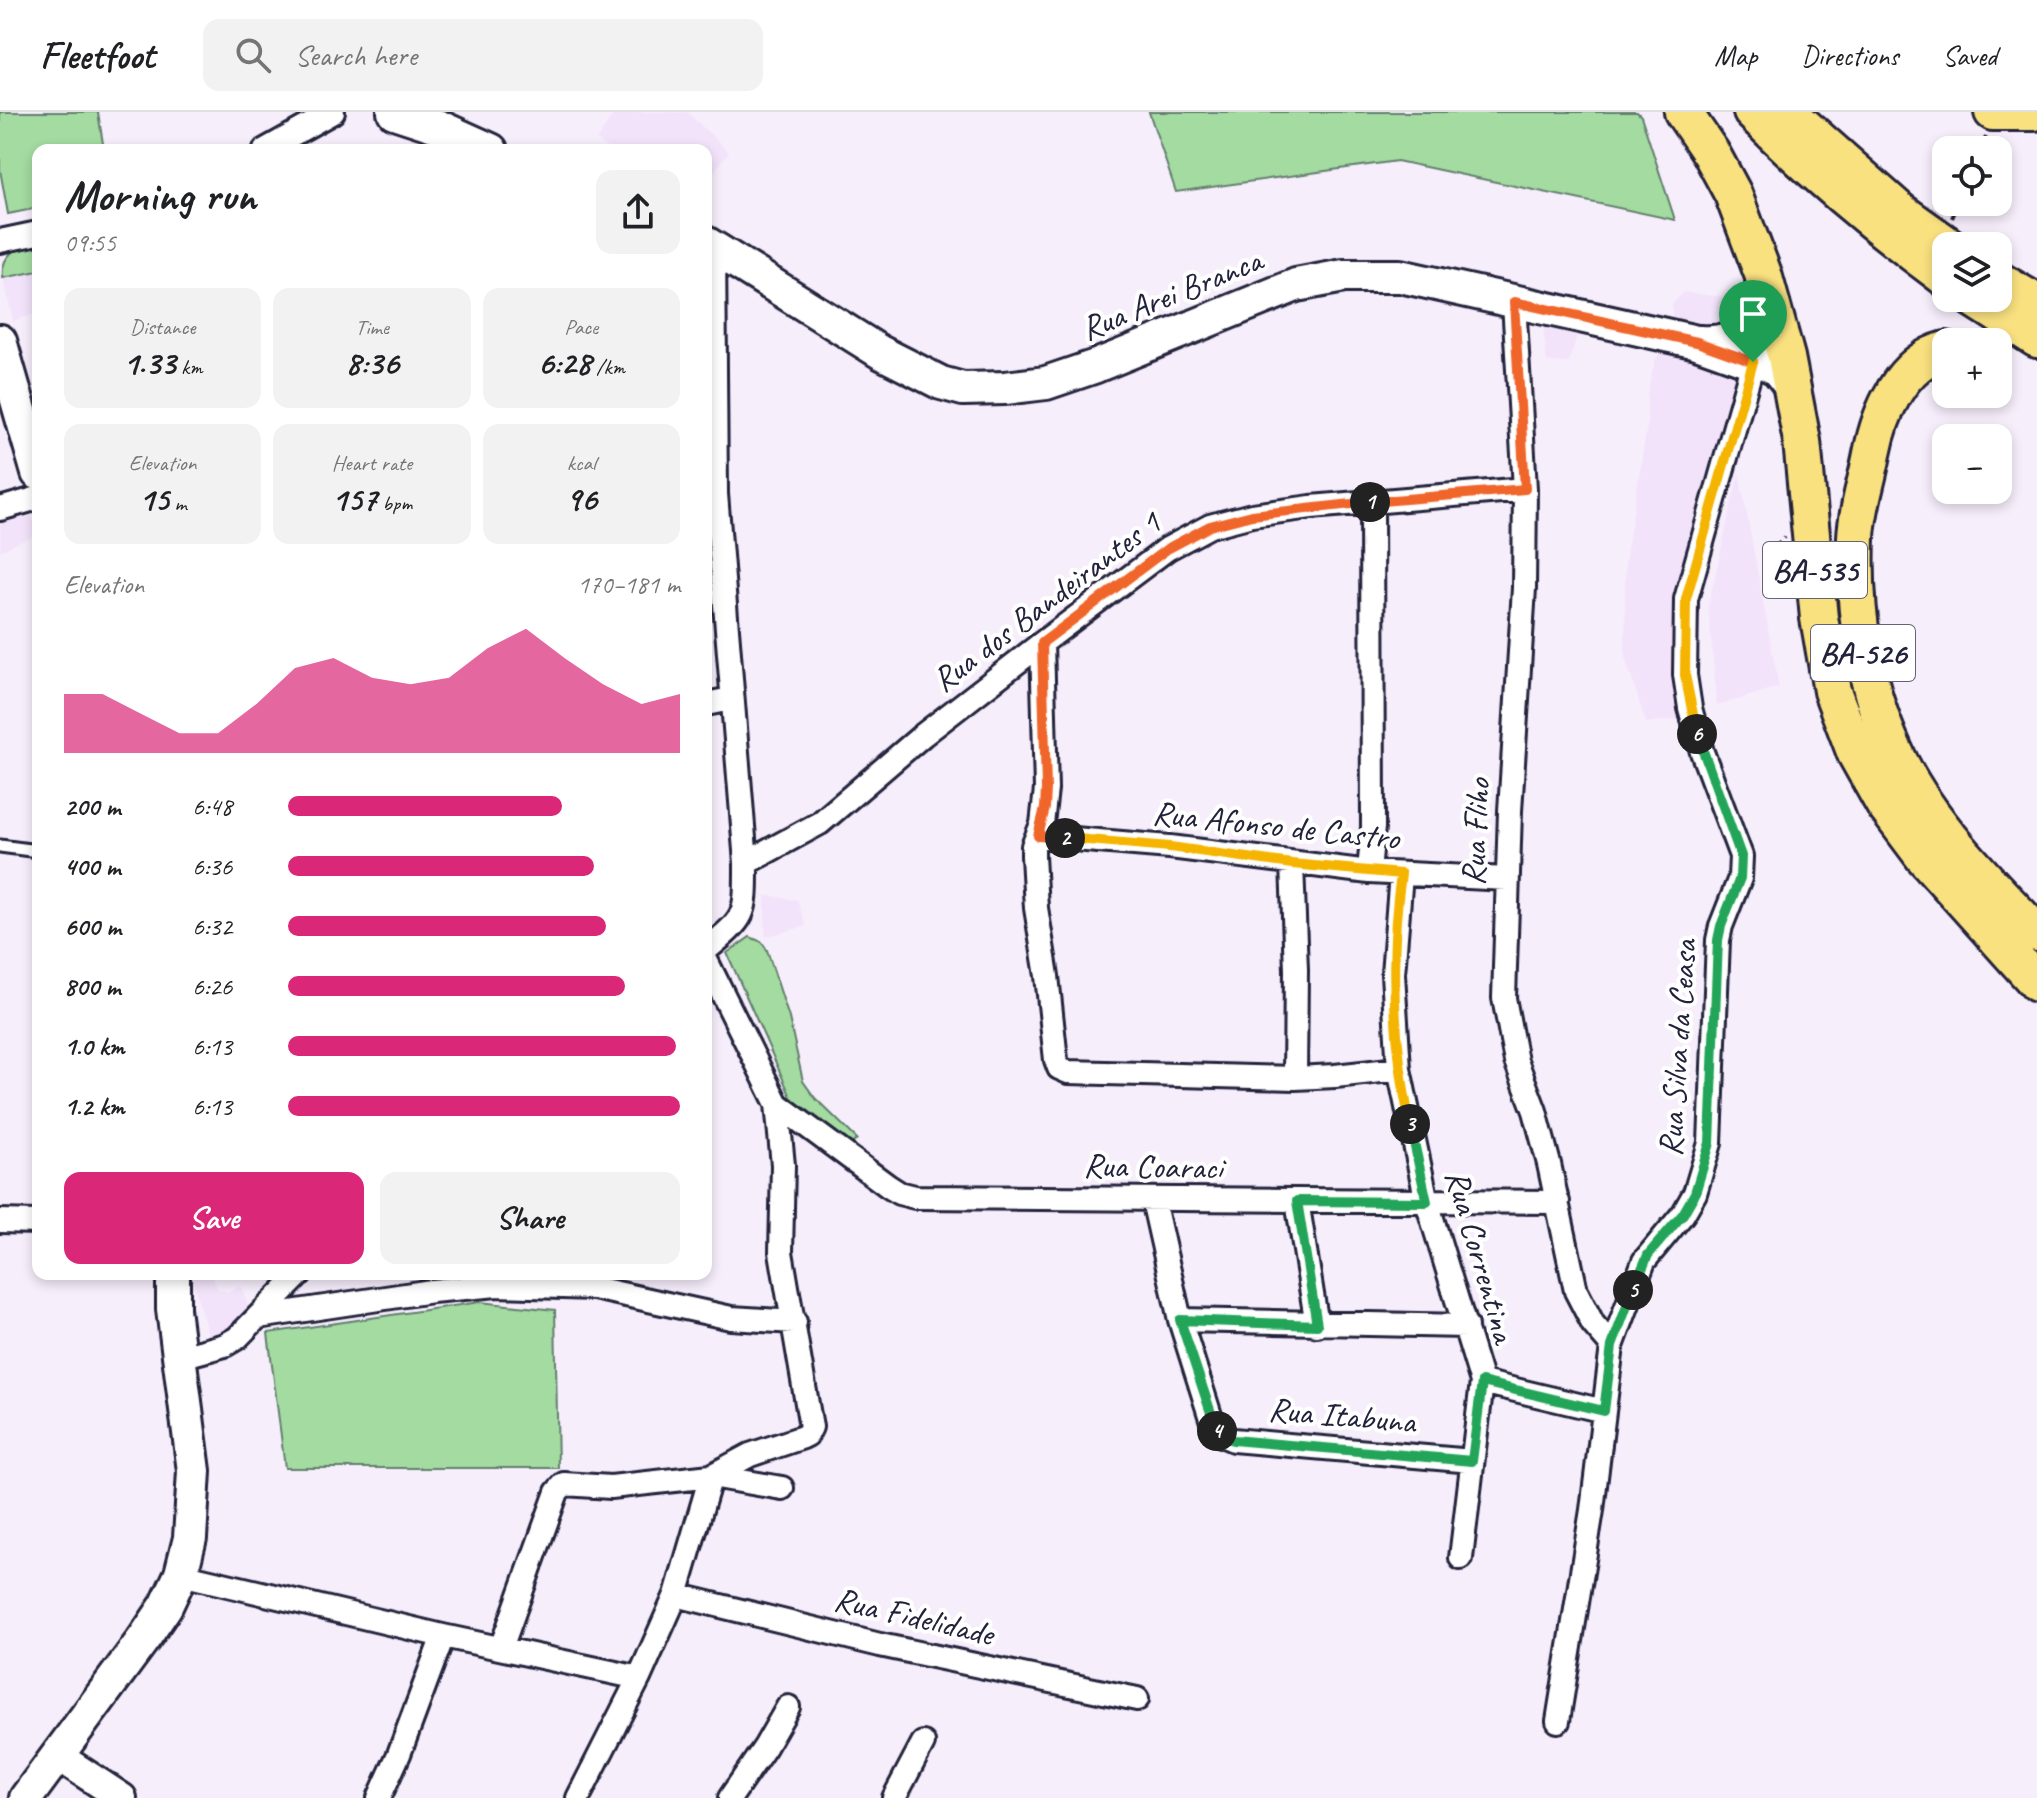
<!DOCTYPE html>
<html lang="en">
<head>
<meta charset="utf-8">
<style>
	:root { --surface:#fff; --page:#f2f2f2; --text:#202124; --muted:#757577; --line:#e0e0e0; --accent:#db2777 }
	body { margin:0; font-family:Caveat,sans-serif; background:var(--page); color:var(--text); height:100vh; display:flex; flex-direction:column; font-size:30px; white-space:nowrap }
	* { box-sizing:border-box; margin:0 }
	p { font-size:26px; color:var(--muted) }
	.icon { flex:none; width:44px; height:44px; fill:none; stroke:currentColor; stroke-width:2; stroke-linecap:round; stroke-linejoin:round }
	.map { position:relative; flex:1; overflow:hidden }
	.panel { position:absolute; left:32px; top:32px; width:680px; height:1136px; display:flex; flex-direction:column; background:var(--surface); border-radius:16px; box-shadow:0 4px 12px #0003 }
	.panel>* { flex:none }
	.tools { position:absolute; left:1932px; top:24px; display:grid; gap:16px }
	.tools a { display:grid; place-items:center; width:80px; height:80px; border-radius:16px; background:var(--surface); box-shadow:0 4px 12px #0003; font-size:40px }
	.pin { position:absolute; display:grid; place-items:center; width:68px; height:68px; color:#fff; margin:-82px -34px; border-radius:50% 50% 50% 0; rotate:-45deg; box-shadow:0 0 8px #0007 }
	.pin .icon { rotate:45deg }
	.km { position:absolute; width:40px; height:40px; margin:-20px; border-radius:50%; background:#222; color:#fff; font-size:22px; line-height:40px; text-align:center }
	.round { display:grid; place-items:center; flex:none; width:84px; height:84px; border-radius:16px; background:var(--page) }
	.summary { display:flex; align-items:center; justify-content:space-between; height:136px; padding:0 32px }
	h1 { font-size:44px; font-weight:800; line-height:60px }
	.figures { display:grid; grid-template-columns:repeat(3,1fr); gap:12px; height:136px; padding:8px 32px }
	.figures div { display:grid; align-content:center; border-radius:16px; background:var(--page); text-align:center }
	.figures b { font-size:34px; font-weight:800 }
	.figures small { font-size:22px; font-weight:400 }
	.figures p { font-size:22px }
	.chart { height:224px; padding:16px 32px }
	.chart p { display:flex; justify-content:space-between }
	.chart svg { width:100%; height:144px; margin-top:8px; fill:var(--accent); opacity:.7 }
	.button { display:flex; gap:16px; margin-top:auto; padding:16px 32px }
	.button a { flex:1; height:92px; border-radius:16px; background:var(--accent); color:#fff; font-size:32px; font-weight:800; line-height:92px; text-align:center }
	.button a+a { background:var(--page); color:var(--text) }
	ul { padding:0 32px; list-style:none; font-size:26px }
	li { display:grid; grid-template-columns:128px 96px 1fr; align-items:center; height:60px }
	li i { height:20px; border-radius:10px; background:var(--accent) }
	header { display:flex; align-items:center; gap:48px; box-sizing:border-box; height:112px; padding:0 40px; background:var(--surface); border-bottom:2px solid var(--line) }
	header strong { font-size:38px }
	nav { display:flex; gap:44px; margin-inline-start:auto; font-size:28px }
	.search { width:560px; height:72px; background:var(--page); display:flex; align-items:center; gap:20px; box-sizing:border-box; padding:0 28px; border-radius:16px; color:var(--muted); font-size:30px }
	.map>svg:first-child { display:block }
</style>
</head>
<body>
<header>
<strong>Fleetfoot</strong>
<div class="search"><svg class="icon" aria-label="search" viewBox="0 0 24 24"><circle cx="10" cy="10" r="6"/><path d="M15 15l6 6"/></svg>Search here</div>
<nav><a>Map</a><a>Directions</a><a>Saved</a></nav>
</header>
<div class="map">
<svg width="2037" height="1686" viewBox="0 0 2037 1686">
	<rect width="100%" height="100%" fill="#f7eefc"/>
	<filter id="ink" filterUnits="userSpaceOnUse"><feTurbulence type="fractalNoise" baseFrequency=".0125" numOctaves="2"/><feDisplacementMap in="SourceGraphic" scale="16" xChannelSelector="R" yChannelSelector="G"/><feConvolveMatrix kernelMatrix="1 2 1 2 8 2 1 2 1" color-interpolation-filters="sRGB"/></filter>
	<g filter="url(#ink)">
		<path fill="#f2e3fa" d="M615 0H687L729 40 706 70V38H610L596 28Z
			M410 21 457 38H411Z
			M38 159V201L13 209 3 166Z
			M1683 180 1731 186 1748 194 1735 217H1672V193Z
			M1543 215 1577 223 1569 251 1547 250Z
			M1662 236 1743 257 1675 489 1671 543 1686 606 1646 611 1625 546V451L1647 313V282L1655 249Z
			M1739 360 1779 575 1717 594 1708 494Z
			M31 404 38 422 0 439V411Z
			M765 783 797 788 806 814 765 825Z
			M191 1162H211L218 1177 228 1180 241 1174 251 1203 231 1224 209 1227Z"/>
		<path fill="#a3dba0" stroke="#627e6e" stroke-width="2" d="M0 0H98L104 38H38V96L8 102 0 58Z
			M1149 0H1637L1641 4 1675 108 1397 49 1176 80Z
			M38 129V159L3 166C0 142 18 134 38 129Z
			M750 825 762 830 767 838 789 906 803 969 815 986 857 1027 848 1036 791 985 727 841Z
			M480 1190 555 1198 558 1356H285L268 1221Z"/>
		<g fill="none" stroke-linecap="round" stroke-linejoin="round">
			<defs>
				<path id="service" d="M0 734 38 739"/>
				<path id="minor" d="M265 38 333 0
					M0 129 38 121
					M1514 190 1525 377 1524 476 1510 699 1504 886 1516 949 1535 999 1549 1052 1576 1179 1593 1212 1612 1234
					M0 397 38 386
					M1042 531 1046 677 1042 712 1033 734V744L1036 796 1047 864 1056 948 1059 956 1068 960 1295 966 1335 964 1399 957
					M706 592 731 587
					M1038 724 1170 735 1369 760 1507 767
					M746 751 820 711 923 623 1042 531 1167 437 1210 414 1252 403 1311 395 1525 377
					M1292 752 1296 858 1295 966
					M1369 760 1373 715 1372 390
					M1401 762 1393 862 1399 957 1427 1090 1482 1270 1461 1446
					M706 838C747 804 746 804 746 751L716 382 714 134
					M706 848 777 992 783 1053 781 1140 811 1315 807 1323 803 1325 750 1343 711 1364
					M777 992 888 1074 899 1081 915 1085 1558 1090
					M1153 1088 1180 1208 1213 1313 1219 1322 1233 1328 1472 1349
					M1297 1089 1317 1213
					M0 1109 38 1110
					M258 1205 432 1179 497 1173 594 1176 731 1206 795 1210
					M1180 1208 1466 1214
					M181 1245 225 1233 237 1226 300 1162
					M1482 1270 1604 1299
					M181 1462 443 1524 639 1566
					M676 1483 880 1533 1137 1587
					M501 1536 557 1380 564 1372 611 1375 711 1364 782 1376
					M1558 1609 1592 1398 1612 1234 1644 1149 1683 1102 1695 1081 1710 1031 1718 828 1721 814 1740 766 1741 744 1702 640 1690 596 1685 563 1686 487 1753 250 1750 214
					M379 1686 399 1642 443 1524
					M578 1686 639 1566 676 1483 711 1364
					M730 1686 765 1635 788 1595
					M894 1686 923 1631"/>
				<path id="tertiary" d="M58 1644 122 1686"/>
				<path id="secondary" d="M394 0 440 15 491 38
					M706 131 880 240 941 271 963 277 1005 276 1046 271 1096 254 1296 173 1344 164H1400L1697 230 1753 250 1765 251 1777 257 1792 276
					M0 229 38 361
					M1700 230C1746 233 1762 205 1763 162
					M26 1686 145 1525 166 1494 181 1462 190 1426 194 1359 173 1197V1162"/>
				<path id="trunk" d="M1683 0 1711 41 1733 82 1763 162 1786 245 1802 329 1819 506 1832 579 1856 642 1884 692 1923 744 2037 871
					M1752 0C1812 61 1877 115 1946 166
					M1788 0 1901 100 1949 134
					M1993 0H2034
					M1998 168 2037 191
					M1973 186 2037 227
					M1946 238C1900 250 1880 301 1872 342 1867 369 1857 398 1856 425 1853 501 1865 583 1900 651 1933 715 1987 769 2037 821"/>
			</defs>
			<use href="#service" stroke="#22223b" stroke-width="17"/>
			<use href="#minor" stroke="#22223b" stroke-width="28"/>
			<use href="#tertiary" stroke="#22223b" stroke-width="34"/>
			<use href="#secondary" stroke="#22223b" stroke-width="38"/>
			<use href="#trunk" stroke="#22223b" stroke-width="42"/>
			<path stroke="#22223b" stroke-width="4" stroke-dasharray="6 6" stroke-linecap="butt" d="M1980 38 1986 25
				M1952 106 1959 90
				M1767 443 1785 425"/>
			<use href="#service" stroke="#fff" stroke-width="11"/>
			<use href="#minor" stroke="#fff" stroke-width="22"/>
			<use href="#tertiary" stroke="#fff" stroke-width="28"/>
			<use href="#secondary" stroke="#fff" stroke-width="32"/>
			<use href="#trunk" stroke="#fae180" stroke-width="36"/>
		</g>
	</g>
	<g fill="none" stroke-linecap="round" stroke-linejoin="round" filter="url(#ink)">
		<defs>
			<path id="split-1" d="M1370 390 1525 377 1514 190 1697 230 1753 250"/>
			<path id="split-2" d="M1065 726 1038 724 1045 696 1046 677 1042 531 1167 437 1210 414 1252 403 1370 390"/>
			<path id="split-3" d="M1065 726 1170 735 1292 752 1401 762C1389 846 1393 928 1410 1012"/>
			<path id="split-4" d="M1217 1319 1180 1208 1317 1213 1297 1089 1427 1090 1410 1012"/>
			<path id="split-5" d="M1217 1319 1225 1326 1233 1328 1472 1349 1482 1270 1604 1299 1612 1234 1633 1178"/>
			<path id="split-6" d="M1633 1178 1648 1143 1683 1102 1695 1081 1710 1031 1718 828 1721 814 1740 766 1741 744 1697 622"/>
			<path id="split-7" d="M1697 622 1685 563 1686 487 1753 250"/>
		</defs>
		<use href="#split-1" stroke="#fff" stroke-width="16"/>
		<use href="#split-2" stroke="#fff" stroke-width="16"/>
		<use href="#split-3" stroke="#fff" stroke-width="16"/>
		<use href="#split-4" stroke="#fff" stroke-width="16"/>
		<use href="#split-5" stroke="#fff" stroke-width="16"/>
		<use href="#split-6" stroke="#fff" stroke-width="16"/>
		<use href="#split-7" stroke="#fff" stroke-width="16"/>
		<use href="#split-1" stroke="#f0652b" stroke-width="10"/>
		<use href="#split-2" stroke="#f0652b" stroke-width="10"/>
		<use href="#split-3" stroke="#f5b400" stroke-width="10"/>
		<use href="#split-4" stroke="#22a559" stroke-width="10"/>
		<use href="#split-5" stroke="#22a559" stroke-width="10"/>
		<use href="#split-6" stroke="#22a559" stroke-width="10"/>
		<use href="#split-7" stroke="#f5b400" stroke-width="10"/>
	</g>
	<g text-anchor="middle" dominant-baseline="central" stroke-width="8" stroke-linejoin="round" paint-order="stroke">
		<g fill="#fff" stroke="#646476" stroke-width="2">
			<rect x="1763" y="430" width="104" height="56" rx="6"/>
			<rect x="1811" y="513" width="104" height="56" rx="6"/>
		</g>
		<g font-size="32" font-weight="bold" fill="#22223b">
			<text x="1815" y="458">BA-535</text>
			<text x="1863" y="541">BA-526</text>
		</g>
		<g font-size="34" fill="#22223b" stroke="#fff">
			<text transform="translate(1171 182) rotate(-22)">Rua Arei Branca</text>
			<text transform="translate(1046 489) rotate(-37)">Rua dos Bandeirantes 1</text>
			<text transform="translate(1276 713) rotate(6)">Rua Afonso de Castro</text>
			<text transform="translate(1475 720) rotate(-87)">Rua Fliho</text>
			<text transform="translate(1677 936) rotate(-86)">Rua Silva da Ceasa</text>
			<text transform="translate(1153 1054) rotate(1)">Rua Coaraci</text>
			<text transform="translate(1481 1144) rotate(74)">Rua Correntina</text>
			<text transform="translate(1342 1303) rotate(5)">Rua Itabuna</text>
			<text transform="translate(914 1504) rotate(13)">Rua Fidelidade</text>
		</g>
	</g>
</svg>
<div class="tools">
<a><svg class="icon" aria-label="locate" viewBox="0 0 24 24"><circle cx="12" cy="12" r="6"/><path d="M12 2v4M12 18v4M2 12h4M18 12h4"/></svg></a>
<a><svg class="icon" aria-label="layers" viewBox="0 0 24 24"><path d="M12 4l9 5-9 5-9-5zM3 14l9 5 9-5"/></svg></a>
<a>+</a>
<a>−</a>
</div>
<div class="pin" style="left:1753px;top:250px;background:#1e9e55"><svg class="icon" aria-label="arrive" viewBox="0 0 24 24"><path d="M6 21V4h12l-3 4 3 4H6"/></svg></div>
<b class="km" style="left:1370px;top:390px">1</b>
<b class="km" style="left:1065px;top:726px">2</b>
<b class="km" style="left:1410px;top:1012px">3</b>
<b class="km" style="left:1217px;top:1319px">4</b>
<b class="km" style="left:1633px;top:1178px">5</b>
<b class="km" style="left:1697px;top:622px">6</b>
<section class="panel">
<div class="summary"><div><h1>Morning run</h1><p>09:55</p></div><a class="round"><svg class="icon" aria-label="share" viewBox="0 0 24 24"><path d="M12 15V3M7 8l5-5 5 5M5 13v7h14v-7"/></svg></a></div>
<div class="figures">
<div><p>Distance</p><b>1.33<small> km</small></b></div>
<div><p>Time</p><b>8:36</b></div>
<div><p>Pace</p><b>6:28<small> /km</small></b></div>
</div>
<div class="figures">
<div><p>Elevation</p><b>15<small> m</small></b></div>
<div><p>Heart rate</p><b>157<small> bpm</small></b></div>
<div><p>kcal</p><b>96</b></div>
</div>
<div class="chart"><p><span>Elevation</span>170–181 m</p>
<svg viewBox="0 0 160 44" preserveAspectRatio="none"><path d="M0 44V26L10 26L20 32L30 38L40 38L50 29L60 18L70 15L80 21L90 23L100 21L110 12L120 6L130 15L140 23L150 29L160 26V44z"/></svg>
</div>
<ul>
<li><b>200 m</b>6:48<i style="width:70%"></i></li>
<li><b>400 m</b>6:36<i style="width:78%"></i></li>
<li><b>600 m</b>6:32<i style="width:81%"></i></li>
<li><b>800 m</b>6:26<i style="width:86%"></i></li>
<li><b>1.0 km</b>6:13<i style="width:99%"></i></li>
<li><b>1.2 km</b>6:13<i style="width:100%"></i></li>
</ul>
<div class="button"><a>Save</a><a>Share</a></div>
</section>
</div>
</body>
</html>
